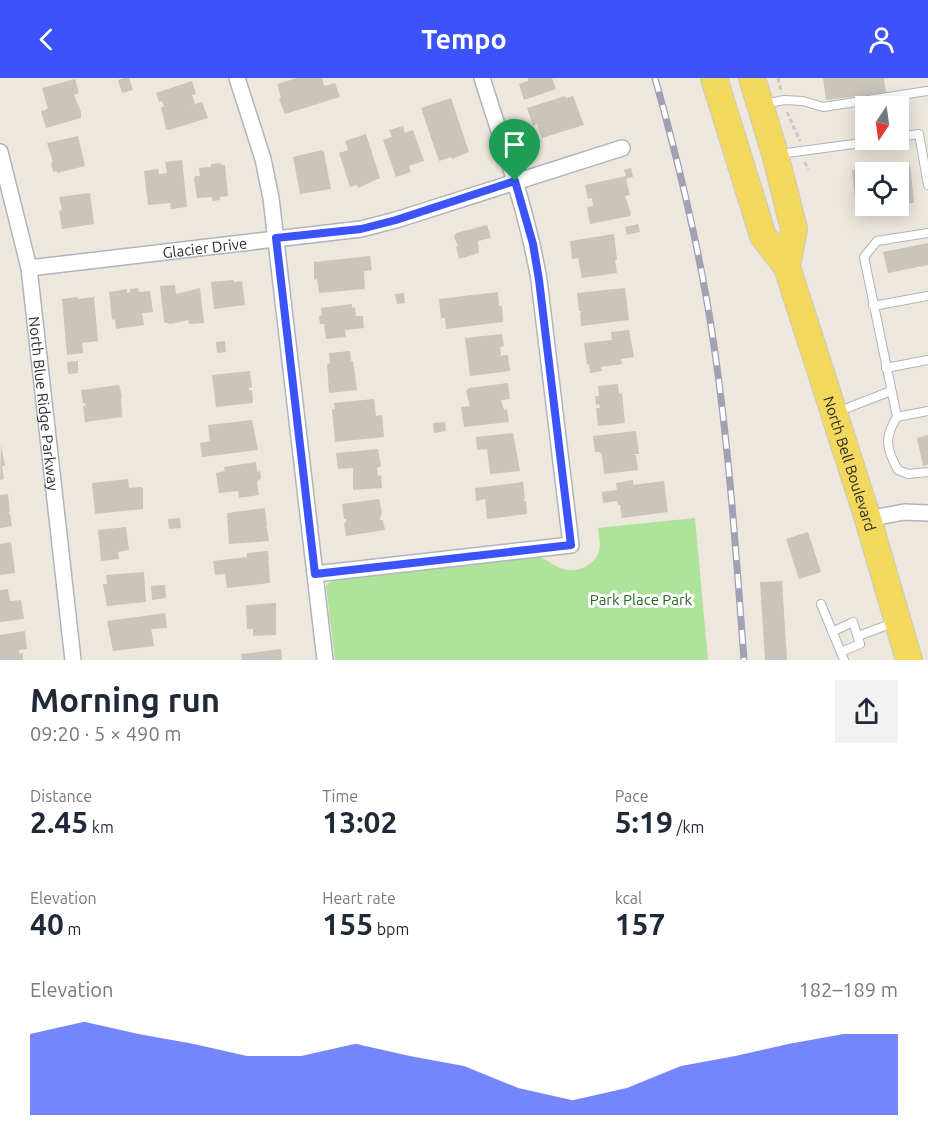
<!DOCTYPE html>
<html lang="en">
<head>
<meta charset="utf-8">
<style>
	:root { --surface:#fff; --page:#f2f2f3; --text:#1f2937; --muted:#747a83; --accent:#3c53fb }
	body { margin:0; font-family:Ubuntu,sans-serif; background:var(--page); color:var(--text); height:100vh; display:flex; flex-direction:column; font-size:22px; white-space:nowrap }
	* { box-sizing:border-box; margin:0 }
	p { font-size:20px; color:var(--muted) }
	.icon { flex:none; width:33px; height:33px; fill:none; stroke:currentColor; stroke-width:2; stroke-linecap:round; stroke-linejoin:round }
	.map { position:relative; height:582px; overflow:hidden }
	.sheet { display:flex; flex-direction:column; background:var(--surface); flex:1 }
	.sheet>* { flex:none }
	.needle { width:39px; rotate:193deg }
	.tools { position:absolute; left:855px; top:18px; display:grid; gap:12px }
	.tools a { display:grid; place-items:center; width:54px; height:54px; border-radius:0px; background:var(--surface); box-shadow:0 3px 15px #0003; font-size:30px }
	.pin { position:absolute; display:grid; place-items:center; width:51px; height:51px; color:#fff; margin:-62px -26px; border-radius:50% 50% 50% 0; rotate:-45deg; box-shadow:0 0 6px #0007 }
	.pin .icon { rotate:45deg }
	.round { display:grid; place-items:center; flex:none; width:63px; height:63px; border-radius:0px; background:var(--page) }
	.head { display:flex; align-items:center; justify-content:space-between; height:102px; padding:0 30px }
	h1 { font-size:33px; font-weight:600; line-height:45px }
	.metrics { display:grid; grid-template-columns:repeat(3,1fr); gap:9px; height:102px; padding:6px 30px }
	.metrics div { display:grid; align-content:center }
	.metrics b { font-size:30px; font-weight:600 }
	.metrics small { font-size:16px; font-weight:400 }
	.metrics p { font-size:16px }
	.chart { height:168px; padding:12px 30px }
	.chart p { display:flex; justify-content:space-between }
	.chart svg { width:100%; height:108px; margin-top:6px; fill:var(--accent); opacity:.7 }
	header { display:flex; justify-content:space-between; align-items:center; height:78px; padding:0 30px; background:var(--accent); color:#fff; font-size:27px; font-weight:600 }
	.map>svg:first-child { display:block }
</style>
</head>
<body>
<header><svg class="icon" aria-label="back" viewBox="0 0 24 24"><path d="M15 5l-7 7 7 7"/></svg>Tempo<svg class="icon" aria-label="person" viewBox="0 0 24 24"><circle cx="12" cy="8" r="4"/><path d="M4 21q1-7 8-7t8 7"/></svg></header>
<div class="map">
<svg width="928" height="582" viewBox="0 0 928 582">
	<rect width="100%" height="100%" fill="#ede7dd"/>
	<path fill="#aee499" d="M695 440 708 582H335L326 508 331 503 537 479C547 480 553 488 563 491 576 495 594 488 599 474 601 466 599 458 598 450Z"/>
	<path fill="#c9c5bc" d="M124 0H129L133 12 122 15 118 2Z
		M297 0H322L324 8 335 5 340 19 285 36 279 21 281 20 277 6Z
		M528 0H552L556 11 524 22 519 6 528 3Z
		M823 0H884L886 15 826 22Z
		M75 1 79 15 74 17 81 34V40L46 50 41 33 48 31 42 10Z
		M192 3 196 16 192 17 195 25 191 27 202 24 208 40 169 52 166 51 161 29H164L162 23 159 24 156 15Z
		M565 18 566 20 573 18 584 47 542 60 537 46 533 48 527 30Z
		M451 20 469 74 452 81 451 79 439 83 421 30Z
		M403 48 405 55 413 52 424 83 409 88 411 94 396 99 383 62 392 59 389 52Z
		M366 56 380 100 358 110 357 107 350 109 339 75 348 72 345 63Z
		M78 58 85 88 57 95V93L53 94 51 84H53L47 65Z
		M322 72 324 74 331 111 300 116 293 79Z
		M182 82 187 129 171 131 170 125 148 127 144 93 158 91 159 96 167 95 165 84Z
		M221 85V87H225L228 118 220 119V122L212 123V119L197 120 194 101 195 98H200L199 90 211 89V86Z
		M910 86 914 125 898 126V94H866V128H872V129L856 131 852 92Z
		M631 90 633 99 626 101 630 117 625 118 631 135 630 138 590 146 587 129 593 128 592 120 588 121 585 107 626 98 624 92Z
		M90 115 94 146 62 151 59 133 62 132 59 119Z
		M638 146 640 154 627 157 625 149Z
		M487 147 491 160 478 163 479 175 459 181 456 169 458 168 454 159 456 155Z
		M614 156 617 182H615L617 195 582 200 578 180 572 181 570 163Z
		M928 165V187L888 195 883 174Z
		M370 178 372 192 364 193 365 211 319 215 317 201 314 202V184Z
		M233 202 234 204 242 203 245 227 214 231 211 204Z
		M175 207 176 216 200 210 204 245 189 246 188 242 170 246 164 244 160 208Z
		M138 210 139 214 150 213 153 234 142 235 144 247 116 251 115 241 112 242 109 214 127 211V215L130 214V211Z
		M625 210 629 242 581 248 580 235H581V233H579L577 215Z
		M498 214 499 228H502L503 244 446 251 445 240H441L439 221Z
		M404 215 405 225 397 226 395 216Z
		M78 219V221L94 219 98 263 82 265 83 275 67 277 62 221Z
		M352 226V230L355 229 356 238H363L364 250 345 252 346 259 326 261 324 246H320L319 238 322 237 321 230Z
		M629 252 634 279 621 281 622 286 601 289 602 293 590 295 589 286 587 287 584 265 612 262 611 254Z
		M502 256 504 268 500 269 501 277 496 278 508 277 510 293 470 298 465 260Z
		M225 263 226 274 217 275 216 264Z
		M350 273 351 283H353L354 289 357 312 329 315 327 286 330 285 329 275Z
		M78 283V295L68 296 67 284Z
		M250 293 252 309 249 310V312H252L253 325 216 329 212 297Z
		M508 305 510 321 501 322 504 332 507 331 509 344 464 349 461 329 470 328 466 313 469 310Z
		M618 306 619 316 622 315 625 345 598 348 596 330H600L599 326 596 327 595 318H599L598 308Z
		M119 307 122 318 121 319 122 339 85 344 83 328H86L85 325H83L81 312Z
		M374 321 376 338 382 337 384 359 335 364 332 331H335L334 325Z
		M252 342 258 372 202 379 200 365 210 363 208 347Z
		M445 344 446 353 434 355 433 345Z
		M636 353 639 376H632L636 377 638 392 604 396 602 378 600 374H595L593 358Z
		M513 355 520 393 490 396 487 371 477 372 476 359Z
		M928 357V387L923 388 917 360Z
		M1 367 5 388H2L4 401 0 402Z
		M378 371 381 388 377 390 378 398 381 397 382 410 353 412V390L338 391 336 375Z
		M256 384 257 394 260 393 261 400 257 404 259 417 239 420 238 413 219 415 216 395 225 393 224 389Z
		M128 401 129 410 141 409 143 411V431L95 436 92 405Z
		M633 402V407L664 403 668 434 622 440 620 427H618L617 423 603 425 602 414 617 412 616 405Z
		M523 404 525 421 523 423H526L527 436 487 441 485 421 476 423 475 410Z
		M8 416 10 434 7 435 10 436 12 448 0 450V417Z
		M379 421 382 434 380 442H383L385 452 346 458 344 445 346 444V441H344L342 426Z
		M265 430 267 448H265L267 450 269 463 229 466 227 435Z
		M180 440 181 450 169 451 168 441Z
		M126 449 129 472 118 474 119 481 101 483 98 452Z
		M808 454 821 494 799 501 786 461Z
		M11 464 15 495 0 497V466Z
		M268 473 270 505 227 510 225 496 215 497 213 483 247 479V475Z
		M144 494 146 524 107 528 103 506H107L106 497Z
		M782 503 787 582H765L760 504Z
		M165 507 166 520 152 522 151 508Z
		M8 511 10 523 21 522 24 541 0 544V512Z
		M276 525V557L253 558V551H247L246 527Z
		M165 535 167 550 151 551 154 568 113 573 107 543Z
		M25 553 27 571 19 572 20 576 23 575V582H0V557Z
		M281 571 282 582H242L241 576Z"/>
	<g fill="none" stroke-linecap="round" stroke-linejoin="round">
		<defs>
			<path id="lane" d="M765 26 784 22 803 23 823 29 927 13
				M898 59 919 56 928 107
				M779 76 884 62
				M928 155 877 163 864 179 897 339C884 359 886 371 898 392L908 396 928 394
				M873 228 928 218
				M886 290 928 282
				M837 334 891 313
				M897 339 928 333
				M821 526 844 582
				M832 554 853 544 860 566 841 574
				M858 558 893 545"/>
			<g id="street">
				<path d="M237 0 263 81 271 120 325 582"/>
				<path id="s1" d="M0 74 29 190 73 582"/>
				<path id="s2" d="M29 190 361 151 396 142 622 70"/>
				<path d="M868 441 904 434 928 435"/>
				<path d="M315 496 571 467 539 202C527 132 503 67 482 0"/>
			</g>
			<g id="primary">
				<path id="s3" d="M714 0 763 158 787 189 868 441 909 582"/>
				<path d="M752 0 775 76 794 151 787 189"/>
			</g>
		</defs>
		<use href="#lane" stroke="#b1b3bf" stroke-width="10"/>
		<use href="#street" stroke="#b1b3bf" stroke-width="18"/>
		<use href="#primary" stroke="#c8c8c8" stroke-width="28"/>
		<path stroke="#c8c8c8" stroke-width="3" stroke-dasharray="4.5 3" stroke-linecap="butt" d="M778 0 781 13
			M787 34 800 63
			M805 84 808 92"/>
		<use href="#lane" stroke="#fff" stroke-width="8"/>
		<use href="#street" stroke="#fff" stroke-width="15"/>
		<use href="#primary" stroke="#f2d85d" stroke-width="26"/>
		<defs>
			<path id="rail" d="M655 0C679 86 700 173 713 261 729 368 736 475 744 582"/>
		</defs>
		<use href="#rail" stroke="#a0a1b5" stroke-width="7"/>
		<use href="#rail" stroke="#fff" stroke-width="4.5" stroke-dasharray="14" stroke-linecap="butt"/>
	</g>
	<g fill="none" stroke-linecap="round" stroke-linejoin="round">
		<defs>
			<path id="route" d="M515 103 533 166 539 202 571 467 315 496 276 160 361 151 396 142Z"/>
		</defs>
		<use href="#route" stroke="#fff" stroke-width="12"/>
		<use href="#route" stroke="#3c53fb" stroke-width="8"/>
	</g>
	<g text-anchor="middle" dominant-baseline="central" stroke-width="6" stroke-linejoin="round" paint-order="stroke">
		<g font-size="15" fill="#2b2b2b" stroke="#fff">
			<text stroke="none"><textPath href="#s2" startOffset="177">Glacier Drive</textPath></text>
			<text stroke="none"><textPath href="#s1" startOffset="256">North Blue Ridge Parkway</textPath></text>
			<text stroke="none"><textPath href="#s3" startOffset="411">North Bell Boulevard</textPath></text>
		</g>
		<g font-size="15" fill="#25691a" stroke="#fff">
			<text x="641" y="521">Park Place Park</text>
		</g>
	</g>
</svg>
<div class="tools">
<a><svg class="needle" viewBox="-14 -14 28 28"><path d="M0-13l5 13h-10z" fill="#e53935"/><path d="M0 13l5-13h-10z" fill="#747a83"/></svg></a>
<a><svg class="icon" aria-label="locate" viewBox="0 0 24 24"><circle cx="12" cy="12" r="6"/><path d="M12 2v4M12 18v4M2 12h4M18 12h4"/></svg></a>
</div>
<div class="pin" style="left:515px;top:103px;background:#1e9e55"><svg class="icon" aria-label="arrive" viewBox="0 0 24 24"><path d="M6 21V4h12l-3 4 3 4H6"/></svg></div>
</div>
<section class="sheet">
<div class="head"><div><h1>Morning run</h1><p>09:20 · 5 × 490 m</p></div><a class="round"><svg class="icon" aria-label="share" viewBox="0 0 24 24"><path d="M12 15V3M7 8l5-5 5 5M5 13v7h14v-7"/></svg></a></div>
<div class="metrics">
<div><p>Distance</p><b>2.45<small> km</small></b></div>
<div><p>Time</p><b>13:02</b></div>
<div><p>Pace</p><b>5:19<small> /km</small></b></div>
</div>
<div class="metrics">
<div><p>Elevation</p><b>40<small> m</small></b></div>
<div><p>Heart rate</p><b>155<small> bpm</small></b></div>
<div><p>kcal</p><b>157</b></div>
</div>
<div class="chart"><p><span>Elevation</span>182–189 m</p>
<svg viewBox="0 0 160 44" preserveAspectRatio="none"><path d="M0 44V11L10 6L20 11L30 15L40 20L50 20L60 15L70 20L80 24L90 33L100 38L110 33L120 24L130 20L140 15L150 11L160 11V44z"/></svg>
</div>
</section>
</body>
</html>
